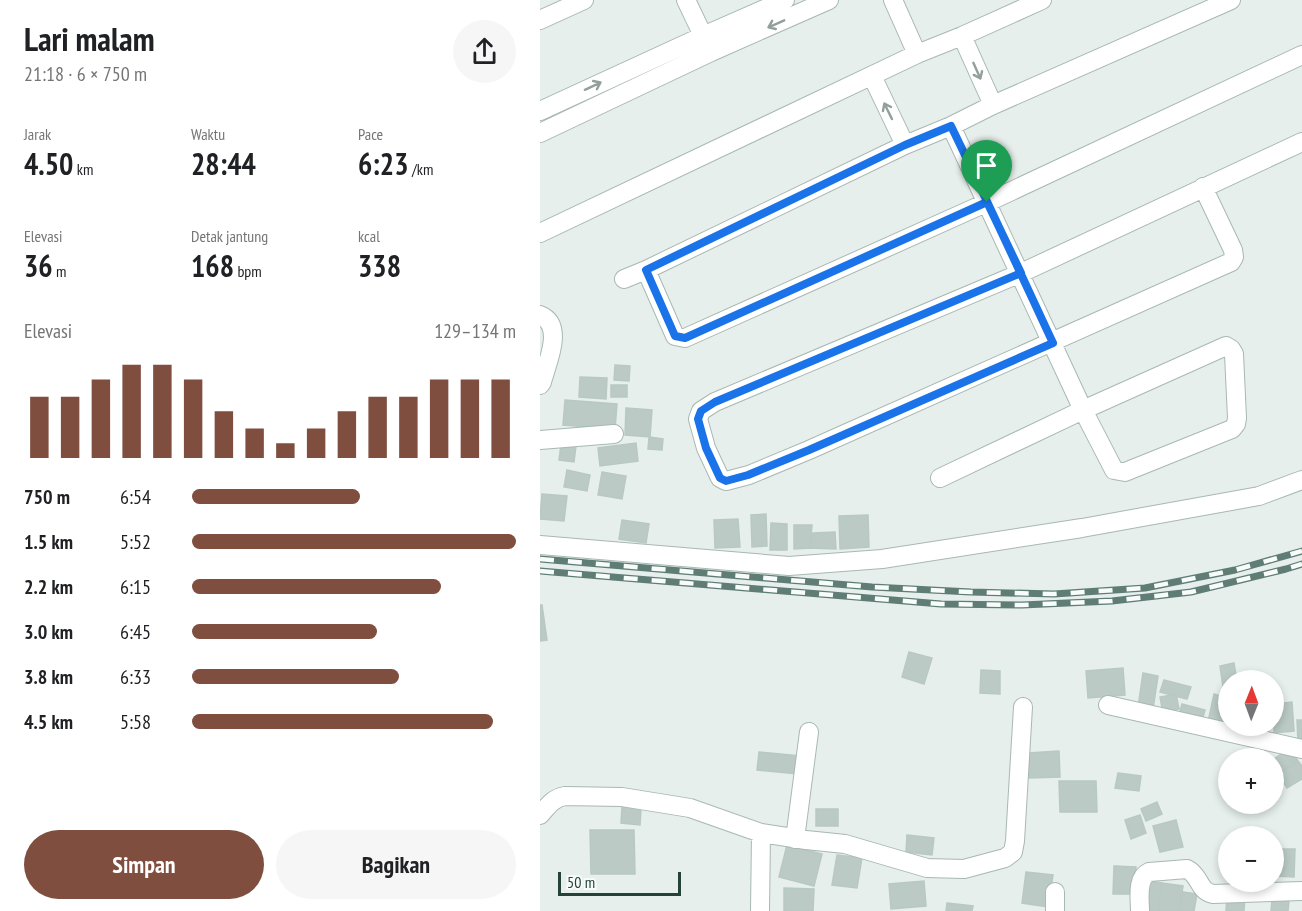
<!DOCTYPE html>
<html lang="id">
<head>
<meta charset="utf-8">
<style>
	:root { --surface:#fff; --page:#f6f6f6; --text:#202124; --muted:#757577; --accent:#7f4e3f }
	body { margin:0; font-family:"PT Sans Narrow",sans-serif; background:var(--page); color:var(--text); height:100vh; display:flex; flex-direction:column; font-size:22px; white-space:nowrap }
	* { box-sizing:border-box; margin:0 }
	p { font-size:20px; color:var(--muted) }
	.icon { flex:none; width:33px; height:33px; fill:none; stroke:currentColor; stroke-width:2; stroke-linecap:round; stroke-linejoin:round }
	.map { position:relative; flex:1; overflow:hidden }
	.sheet { display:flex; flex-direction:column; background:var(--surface); width:540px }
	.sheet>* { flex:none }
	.needle { width:39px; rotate:1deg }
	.buttons { position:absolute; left:678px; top:670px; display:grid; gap:12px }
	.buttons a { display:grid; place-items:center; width:66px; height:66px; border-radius:50%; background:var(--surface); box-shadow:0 3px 9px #0003; font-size:30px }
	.scale { position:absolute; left:18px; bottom:15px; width:123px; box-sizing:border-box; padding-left:6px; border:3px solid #24423a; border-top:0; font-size:16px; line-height:21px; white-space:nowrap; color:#24423a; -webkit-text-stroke:4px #f7fbf9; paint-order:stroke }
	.pin { position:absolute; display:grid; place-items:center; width:51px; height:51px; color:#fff; margin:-62px -26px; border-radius:50% 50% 50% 0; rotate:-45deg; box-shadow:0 0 6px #0007 }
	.pin .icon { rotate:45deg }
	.round { display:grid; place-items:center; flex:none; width:63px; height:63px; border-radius:32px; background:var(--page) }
	.head { display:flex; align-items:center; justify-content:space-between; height:102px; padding:0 24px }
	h1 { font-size:33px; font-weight:600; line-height:45px }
	.metrics { display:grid; grid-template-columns:repeat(3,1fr); gap:9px; height:102px; padding:6px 24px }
	.metrics div { display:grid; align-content:center }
	.metrics b { font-size:30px; font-weight:600 }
	.metrics small { font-size:16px; font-weight:400 }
	.metrics p { font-size:16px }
	.chart { height:168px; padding:12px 24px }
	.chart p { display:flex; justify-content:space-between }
	.chart svg { width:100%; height:108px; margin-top:6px; stroke:var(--accent); stroke-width:6 }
	.cta { display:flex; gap:12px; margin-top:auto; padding:12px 24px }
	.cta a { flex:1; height:69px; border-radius:36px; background:var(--accent); color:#fff; font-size:24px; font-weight:600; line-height:69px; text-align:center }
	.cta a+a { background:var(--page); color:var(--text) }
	ul { padding:0 24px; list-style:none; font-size:20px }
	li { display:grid; grid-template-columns:96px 72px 1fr; align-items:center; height:45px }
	li i { height:15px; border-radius:8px; background:var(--accent) }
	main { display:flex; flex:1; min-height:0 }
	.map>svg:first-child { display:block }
</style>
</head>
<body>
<main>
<section class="sheet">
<div class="head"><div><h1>Lari malam</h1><p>21:18 · 6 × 750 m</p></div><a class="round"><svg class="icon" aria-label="share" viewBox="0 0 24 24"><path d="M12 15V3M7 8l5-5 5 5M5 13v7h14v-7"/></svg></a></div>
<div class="metrics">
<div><p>Jarak</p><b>4.50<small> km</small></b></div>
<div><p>Waktu</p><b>28:44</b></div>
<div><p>Pace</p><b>6:23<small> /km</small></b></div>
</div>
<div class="metrics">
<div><p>Elevasi</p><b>36<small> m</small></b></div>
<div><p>Detak jantung</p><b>168<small> bpm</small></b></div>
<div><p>kcal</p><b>338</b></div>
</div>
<div class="chart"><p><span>Elevasi</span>129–134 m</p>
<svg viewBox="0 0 160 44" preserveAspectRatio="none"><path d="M5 44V19M15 44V19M25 44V12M35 44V6M45 44V6M55 44V12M65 44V25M75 44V32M85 44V38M95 44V32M105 44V25M115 44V19M125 44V19M135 44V12M145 44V12M155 44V12"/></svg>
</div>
<ul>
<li><b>750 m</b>6:54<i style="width:52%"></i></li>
<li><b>1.5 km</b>5:52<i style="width:100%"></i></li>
<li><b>2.2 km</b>6:15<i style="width:77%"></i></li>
<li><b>3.0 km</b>6:45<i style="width:57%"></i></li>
<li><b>3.8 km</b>6:33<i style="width:64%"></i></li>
<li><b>4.5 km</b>5:58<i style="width:93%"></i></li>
</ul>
<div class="cta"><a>Simpan</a><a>Bagikan</a></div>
</section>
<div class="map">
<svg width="762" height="911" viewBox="0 0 762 911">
	<rect width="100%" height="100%" fill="#e6efeb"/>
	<path fill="#bbcac4" stroke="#b8c9c2" stroke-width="1.5" d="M75 365 90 366 89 381 74 380Z
		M40 377 67 378 66 399 39 397Z
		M71 385H87V397H71Z
		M25 400 77 404 75 429 23 425Z
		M86 408 112 410 110 437 85 435Z
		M109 437 123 439 122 450 108 449Z
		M96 443 98 461 60 466 58 448Z
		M21 445 36 446 34 462 19 460Z
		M27 470 50 475 47 491 24 487Z
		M62 472 86 476 82 499 58 495Z
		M2 494 27 496 24 521 0 519Z
		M226 514 227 546 212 547 211 515Z
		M328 515 329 547 300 549 299 516Z
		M198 519 200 547 175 548 174 520Z
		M82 520 109 524 106 543 79 539Z
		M231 523 247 524V550H230Z
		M254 525H272L270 548 254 549Z
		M295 532 296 549 270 548 273 533Z
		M0 605H2L7 640 0 641Z
		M369 652 392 658 384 684 362 677Z
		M694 663 697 681H688V686L683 687 680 666Z
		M583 668 585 695 548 698 546 671Z
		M441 670 460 671V694L440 693Z
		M603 673 618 676 613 709 598 707Z
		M624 680 651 687 647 699 620 692Z
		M636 694 639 709 623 713 620 697Z
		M674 694 688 698V726L668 722Z
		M752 702 754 731 734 733V704Z
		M642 704 665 710 661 724 638 719Z
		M757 720H762V742H758Z
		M750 748 758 761 738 774 734 768V759Z
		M519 751 520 777 489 778 488 753Z
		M219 752 260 756 258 774 217 770Z
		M758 761 762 766V779L747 788 738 774Z
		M578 773 601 776 599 791 575 788Z
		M519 781H556L557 812H520Z
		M617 802 622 814 606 821 601 809Z
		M82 806 101 808 100 825 81 823Z
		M276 809H298V826H276Z
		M600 815 606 833 591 839 585 820Z
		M636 820 643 847 620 852 613 826Z
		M50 830H94L95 874H51Z
		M367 835 394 838 392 855 366 852Z
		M247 845 282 854 274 886 239 877Z
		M734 849H755L754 877 734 876Z
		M297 855 322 858 317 888 292 885Z
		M574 866 596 867 595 894H573Z
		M486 872 513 875 508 907 482 903Z
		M384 881 386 906 351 909 349 884Z
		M609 881 622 883 618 911 606 910Z
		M622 883 643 886 639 911H618Z
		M244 888 274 889 273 911H244Z
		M643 892 657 894 654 911H640Z
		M687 894 705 895 704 911H686Z
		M732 900 749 901 748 911H731Z
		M407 903 433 906 432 911H406Z"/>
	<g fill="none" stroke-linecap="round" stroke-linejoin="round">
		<defs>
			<path id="minor" d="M146 0 167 44
				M353 0 377 54
				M0 20 44 0
				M422 36 453 105
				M332 76 365 145
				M0 111 163 36 245 0
				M0 133 171 52 289 0
				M663 187 693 250 694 257 691 262 269 450 209 475 186 481 180 478 166 448 158 419 161 411 175 402 481 273 762 142
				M0 233 377 54 422 36 502 0
				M106 270 135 336 145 338 448 202 762 55
				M84 279 106 270 365 145 411 126 453 105 691 0
				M0 315C25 325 7 363 2 382L0 385
				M0 440 74 434
				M400 478 543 410 686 346 691 349 694 354 697 418 696 424 692 429 585 472 574 470 543 410 411 126
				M0 545 249 566 342 559 542 528 719 496 762 480
				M568 705 762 749
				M0 815C8 806 13 798 25 796L82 797 150 808 221 833 266 840 305 844 387 868 424 869 465 858 473 852 475 841 483 707
				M255 839 269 732
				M220 911 221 833
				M515 911V892
				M600 911C600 899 596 878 609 872L647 869C661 876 657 890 673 894L762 891"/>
		</defs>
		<use href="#minor" stroke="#a8b8b2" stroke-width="20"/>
		<use href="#minor" stroke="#fff" stroke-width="18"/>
		<defs>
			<path id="rail" d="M0 559 332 587 431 592 514 594 605 588 695 570 762 551
				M0 571 401 604 482 605 572 601 651 592 746 569 762 564"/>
		</defs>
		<use href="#rail" stroke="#5f7d75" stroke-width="7"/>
		<use href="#rail" stroke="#f7fbf9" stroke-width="4.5" stroke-dasharray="14" stroke-linecap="butt"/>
	</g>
	<defs><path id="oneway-shaft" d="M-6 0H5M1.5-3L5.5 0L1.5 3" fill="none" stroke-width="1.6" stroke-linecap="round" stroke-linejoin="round" transform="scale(1.5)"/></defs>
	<g stroke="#92a09c">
		<use href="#oneway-shaft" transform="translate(236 24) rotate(156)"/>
		<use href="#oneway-shaft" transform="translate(437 71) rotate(66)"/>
		<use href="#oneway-shaft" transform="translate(53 86) rotate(-25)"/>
		<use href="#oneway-shaft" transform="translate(348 111) rotate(-116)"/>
	</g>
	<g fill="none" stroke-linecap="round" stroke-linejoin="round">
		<defs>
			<path id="route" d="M447 202 145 338 135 336 106 270 365 145 411 126C446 198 479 270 513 343L269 450 208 475 186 481 180 478 166 448 158 419 161 411 175 402 481 273 447 202"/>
		</defs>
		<use href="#route" stroke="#fff" stroke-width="12"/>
		<use href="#route" stroke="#1a73e8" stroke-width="8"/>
	</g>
</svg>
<div class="buttons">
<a><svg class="needle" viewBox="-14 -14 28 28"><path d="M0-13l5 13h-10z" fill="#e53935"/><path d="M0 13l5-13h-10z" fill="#757577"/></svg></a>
<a>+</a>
<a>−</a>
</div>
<div class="scale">50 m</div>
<div class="pin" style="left:447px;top:202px;background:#1e9e55"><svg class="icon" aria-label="arrive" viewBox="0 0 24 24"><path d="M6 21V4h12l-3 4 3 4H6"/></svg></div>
</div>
</main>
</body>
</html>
